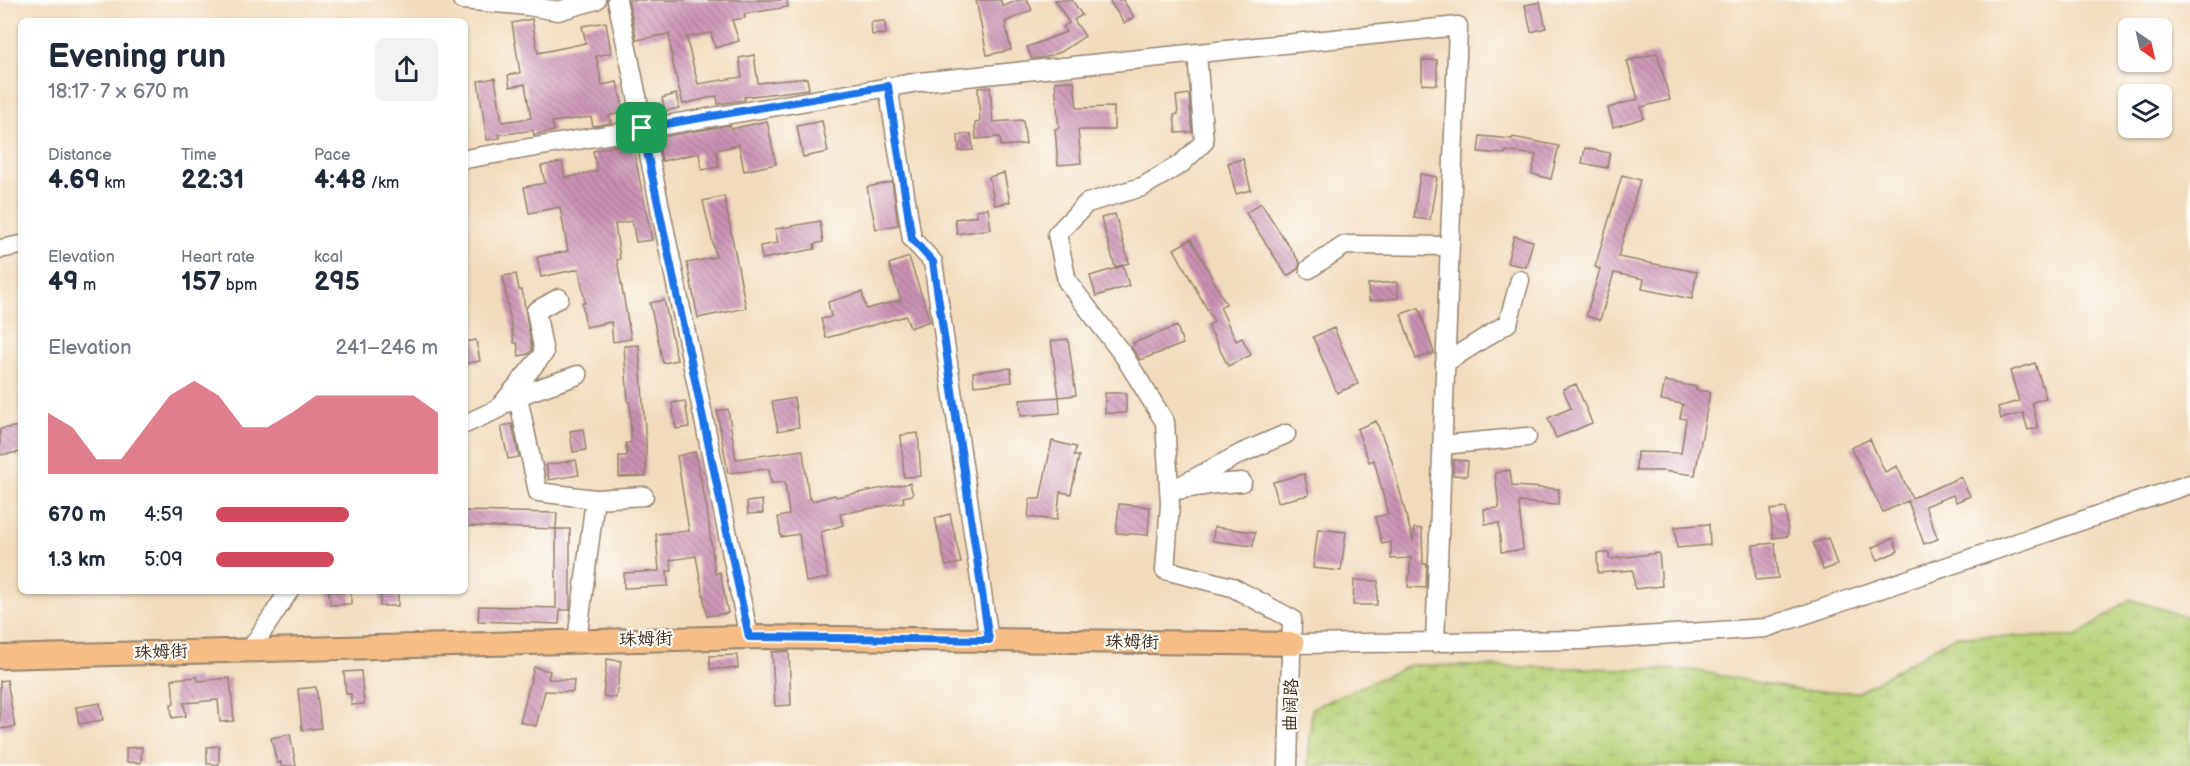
<!DOCTYPE html>
<html lang="en">
<head>
<meta charset="utf-8">
<style>
	:root { --surface:#fff; --page:#f2f2f3; --text:#1f2937; --muted:#747a83; --accent:#d1495b }
	body { margin:0; font-family:"Balsamiq Sans","LXGW WenKai TC",sans-serif; background:var(--page); color:var(--text); height:100vh; display:flex; flex-direction:column; font-size:22px; white-space:nowrap }
	* { box-sizing:border-box; margin:0 }
	p { font-size:20px; color:var(--muted) }
	.icon { flex:none; width:33px; height:33px; fill:none; stroke:currentColor; stroke-width:2; stroke-linecap:round; stroke-linejoin:round }
	.map { position:relative; flex:1; overflow:hidden }
	.panel { position:absolute; left:18px; top:18px; width:450px; height:576px; display:flex; flex-direction:column; background:var(--surface); border-radius:9px; box-shadow:0 2px 4px #0004 }
	.panel>* { flex:none }
	.needle { width:39px; rotate:146deg }
	.tools { position:absolute; left:2118px; top:18px; display:grid; gap:12px }
	.tools a { display:grid; place-items:center; width:54px; height:54px; border-radius:9px; background:var(--surface); box-shadow:0 2px 4px #0004; font-size:30px }
	.pin { position:absolute; display:grid; place-items:center; width:51px; height:51px; color:#fff; margin:-26px; border-radius:12px; box-shadow:0 3px 9px #0006 }
	.round { display:grid; place-items:center; flex:none; width:63px; height:63px; border-radius:9px; background:var(--page) }
	.summary { display:flex; align-items:center; justify-content:space-between; height:102px; padding:0 30px }
	h1 { font-size:33px; font-weight:700; line-height:45px }
	.figures { display:grid; grid-template-columns:repeat(3,1fr); gap:9px; height:102px; padding:6px 30px }
	.figures div { display:grid; align-content:center }
	.figures b { font-size:26px; font-weight:700 }
	.figures small { font-size:16px; font-weight:400 }
	.figures p { font-size:16px }
	.chart { height:168px; padding:12px 30px }
	.chart p { display:flex; justify-content:space-between }
	.chart svg { width:100%; height:108px; margin-top:6px; fill:var(--accent); opacity:.7 }
	ul { padding:0 30px; list-style:none; font-size:20px }
	li { display:grid; grid-template-columns:96px 72px 1fr; align-items:center; height:45px }
	li i { height:15px; border-radius:8px; background:var(--accent) }
	.map>svg:first-child { display:block }
</style>
</head>
<body>
<div class="map">
<svg width="2190" height="766" viewBox="0 0 2190 766">
	<defs>
		<pattern id="wetland-marsh" width="20" height="14" patternUnits="userSpaceOnUse" patternTransform="scale(1.5)"><rect width="20" height="14" fill="#b7d176"/><path d="M1 5h8M5 5V1M11 12h8M15 12V8" fill="none" stroke="#9eb466"/></pattern>
		<pattern id="building-back-hatch" width="6" height="6" patternUnits="userSpaceOnUse" patternTransform="scale(1.5)"><rect width="6" height="6" fill="#cb92b4"/><path d="M-1 5l2 2M0 0l6 6M5-1l2 2" fill="none" stroke="#a67792"/></pattern>
	</defs>
	<rect width="100%" height="100%" fill="#fdfcf7"/>
	<filter id="ink" filterUnits="userSpaceOnUse"><feTurbulence type="fractalNoise" baseFrequency=".0167" numOctaves="2"/><feDisplacementMap in="SourceGraphic" scale="12" xChannelSelector="R" yChannelSelector="G"/><feConvolveMatrix kernelMatrix="1 2 1 2 8 2 1 2 1" color-interpolation-filters="sRGB"/></filter>
	<filter id="wash" filterUnits="userSpaceOnUse"><feTurbulence type="fractalNoise" baseFrequency=".008" numOctaves="4" result="noise"/><feDisplacementMap in="SourceGraphic" scale="24" xChannelSelector="R" yChannelSelector="G"/><feGaussianBlur stdDeviation="1.35" result="paint"/><feColorMatrix in="noise" values="0 0 0 0 0 0 0 0 0 0 0 0 0 0 0 0 0 1.4 0 .05"/><feComposite in="paint" operator="in"/></filter>
	<g filter="url(#wash)">
		<rect width="100%" height="100%" fill="#f1dbbc"/>
		<path fill="url(#wetland-marsh)" stroke="#797e4a" stroke-width="1.5" d="M2130 599 2190 618V766H1308L1312 708 1411 665 1693 670 1802 691 1859 692 1955 636 2076 637Z"/>
		<g id="blocks">
			<path fill="url(#building-back-hatch)" d="M628 0H787L788 7 744 14 745 18 732 20 739 41 715 48 711 33 686 37 698 84 742 77 739 58 754 55 758 83 807 78 809 89 744 97 745 100 718 104 717 96 683 104 672 60 669 34 637 40Z
				M976 0H1001L1002 7 1018 0H1027L1032 10 1005 22 1011 50 987 55Z
				M1055 0H1072L1082 15 1074 20 1085 36 1061 52 1046 57 1032 59 1027 47 1066 32 1063 27 1069 23Z
				M1109 0H1123L1134 17 1124 23Z
				M1540 2 1546 28 1531 32 1525 5Z
				M532 19 538 53 586 43 582 26 606 22 611 53 596 56 602 85 617 82 624 112 609 116 611 123 593 126 591 117 552 122 554 131 534 135 533 130 499 135 500 138 487 140 478 81 495 78 502 122 531 118 525 84 510 87 508 75 520 73 512 23Z
				M885 21 886 34 872 35 871 22Z
				M1657 53 1670 100 1641 107 1644 118 1613 127 1608 108 1638 99 1627 61Z
				M1422 60H1437V85L1422 84Z
				M1074 81 1077 108 1114 107V130H1078L1081 163 1058 165 1055 129 1059 128 1055 82Z
				M990 87 993 122 1023 120 1026 144 1001 146 1000 137 976 139 975 123 980 122 978 88Z
				M676 94 679 108 665 111 662 98Z
				M1189 94 1192 132 1176 133 1174 115 1178 114 1176 96Z
				M767 121 776 164 744 171 739 145 716 150 719 167 702 170 699 153 662 161 657 138 730 125 731 129Z
				M822 121 828 152 803 157 797 126Z
				M971 134 973 150 959 151 958 135Z
				M1480 136 1512 139 1513 137 1559 146 1551 179 1532 174 1536 155 1506 151 1505 154 1478 152Z
				M632 142 652 240 636 242 632 221 615 224 620 259 617 260 631 339 613 342 611 322 586 327 582 303H585L579 269 541 277 537 257 568 251 560 207 529 213 524 187 545 183 541 166 562 162 565 178 597 171 593 151Z
				M1585 148 1610 153 1607 168 1582 163Z
				M1243 159 1251 190 1236 194 1228 163Z
				M1004 173 1010 202 995 205 989 177Z
				M1420 174 1437 177 1430 220 1414 218Z
				M1622 175 1640 180 1618 257 1697 272 1692 299 1642 289 1644 279 1614 273 1600 320 1586 316 1600 269 1595 267Z
				M892 182 898 225 876 229 867 187Z
				M724 196 746 308 698 318 687 263 716 257 703 201Z
				M1261 203 1300 263 1298 269 1287 276 1246 213Z
				M988 208 991 229 957 234 955 219 977 216 976 210Z
				M1115 214 1129 263 1115 267 1101 218Z
				M820 221 823 242 814 244 815 249 762 259 760 246 778 243 775 229Z
				M1514 236 1533 241 1526 267 1507 263Z
				M1191 239 1226 304 1220 307 1236 341 1242 338 1251 355 1228 366 1208 325 1214 322 1174 249Z
				M909 257 930 321 910 328 906 316 826 338 821 319 831 317 828 302 862 292 866 309 901 300 889 264Z
				M1123 266 1129 286 1096 296 1090 276Z
				M516 274 519 290H522L532 350 528 354 519 356 517 343H514L503 276Z
				M1397 282 1398 298 1369 301 1368 284Z
				M664 300 677 360 663 363 650 303Z
				M1419 308 1434 353 1416 359 1401 314Z
				M1177 326 1183 344 1140 360 1131 347 1134 345 1133 343Z
				M1334 328 1358 384 1337 393 1313 337Z
				M1068 339 1076 395 1059 397 1051 341Z
				M476 340 480 361 465 364V342Z
				M639 345 646 443V476L619 477V456H627L626 443H631L630 402H628L624 346Z
				M2035 363 2046 398 2032 402 2038 428 2028 430 2023 413 2001 419 1998 407 2019 401 2010 371Z
				M1011 368 1012 382 974 386 973 372Z
				M1665 381 1697 387 1696 390 1710 392 1695 475 1663 471H1636L1637 452 1681 453 1686 419 1680 418 1683 404 1661 400Z
				M1576 384 1592 423 1556 438 1548 418 1571 408 1563 389Z
				M1105 393H1126V413H1105Z
				M1059 397 1060 413 1021 416 1020 400Z
				M794 398 799 427 778 431 772 402Z
				M685 401 689 427 676 429 672 403Z
				M728 409 736 459 803 450 809 499 811 498 812 501 835 495 836 497 910 483 913 495 903 497 904 502 840 514 843 525 821 532 828 578 806 582 799 534 781 537 778 517 789 515 785 482 771 483 769 469 728 473 717 411Z
				M1376 421 1391 458 1413 541 1414 528 1422 529 1423 564H1427L1426 588 1408 587 1411 558 1391 559V542L1382 544 1375 517 1388 514 1374 460 1369 462 1357 429Z
				M512 424 519 457 508 459 501 426Z
				M21 426V452L0 455V429Z
				M583 429 586 450 573 452 570 431Z
				M918 433 921 476 904 477 901 435Z
				M1870 439 1885 472 1897 466 1912 498 1961 477 1970 496 1956 502 1953 495 1925 506 1938 539 1924 544 1908 501 1883 512 1851 448Z
				M1052 441 1076 447 1074 456H1079L1071 494 1060 492 1057 520 1028 517 1030 499H1040Z
				M695 452 707 509 715 574 720 572 728 613 707 616 696 556 670 560 672 571H667L668 586 624 588V573L659 571 656 534 689 531 677 456Z
				M576 460 579 475 549 480 546 465Z
				M1453 460 1468 461 1467 476 1453 475Z
				M1510 470 1512 486 1559 489 1558 505 1519 502 1523 550 1501 552 1499 523 1485 524 1484 509 1499 508 1495 473Z
				M1304 474 1309 495 1278 502 1273 482Z
				M762 500 763 513 748 514 747 502Z
				M1119 504 1150 507 1148 535 1116 533Z
				M1786 508 1788 536 1773 538 1770 510Z
				M465 511 557 513 556 529 465 526Z
				M950 514 961 563 946 566 935 518Z
				M1709 524 1710 545 1677 548 1675 527Z
				M1214 527 1255 532 1253 546 1213 541Z
				M556 529H570V610H560L559 624 478 621 479 606 556 608Z
				M1318 529 1346 532 1341 571 1313 568Z
				M1828 538 1837 565 1823 570 1813 543Z
				M1893 538 1898 551 1878 560 1872 548Z
				M1775 543 1778 578 1756 580 1753 545Z
				M1597 553H1609V559L1659 553 1662 586 1635 589 1633 570 1598 573Z
				M1354 580 1378 581 1377 605H1353Z
				M329 591H351V604L330 605Z
				M381 591H398V606H380Z
				M789 651 791 705 775 706 772 652Z
				M737 655 738 668 710 669V656Z
				M607 659 621 661 616 698 603 696Z
				M534 667 550 671 548 679 574 680 573 692 545 691 536 726 520 722Z
				M361 671 364 704 351 705V694H346L344 672Z
				M197 677 198 681 230 678 234 721 220 722 218 700 184 703 186 716 172 718 171 704H174L172 679Z
				M7 680 15 727 0 729V681Z
				M316 687 321 728 302 730 298 689Z
				M100 703 103 720 79 724 76 707Z
				M290 734 296 766H281V762L277 763 271 738Z
				M219 746V764H207V747Z
				M142 747 141 763 126 762V748Z"/>
		</g>
	</g>
	<g filter="url(#ink)">
		<use href="#blocks" fill-opacity="0" stroke="#96826d" stroke-width="1.5"/>
		<g fill="none" stroke-linecap="round" stroke-linejoin="round">
			<defs>
				<path id="minor" d="M462 0 528 6 558 11 596 0
					M617 0 749 637
					M1197 53 1204 142 1181 164 1142 187 1087 203 1057 234 1067 281 1124 356 1165 422 1170 504 1165 570 1232 587 1292 619 1288 766
					M888 86 912 239 933 262 989 640
					M465 159 919 82 1458 26 1435 643
					M0 249 21 245
					M1309 269 1345 245 1450 246
					M1445 363 1508 323 1520 280
					M518 397 538 492 595 499 577 641
					M507 403 526 393 578 375
					M465 424 498 409 544 353 536 311 559 298
					M1442 445 1527 437
					M1242 482 1215 484 1170 491 1242 453 1286 434
					M595 499 644 496
					M1293 644 1581 640 1765 628 2190 484
					M250 650 289 591"/>
				<path id="major" d="M0 657 749 637 1293 644"/>
			</defs>
			<use href="#minor" stroke="#96826d" stroke-width="21"/>
			<use href="#major" stroke="#96826d" stroke-width="26"/>
			<use href="#minor" stroke="#fff" stroke-width="18"/>
			<use href="#major" stroke="#f6be86" stroke-width="22"/>
		</g>
	</g>
	<g fill="none" stroke-linecap="round" stroke-linejoin="round" filter="url(#ink)">
		<defs>
			<path id="route" d="M888 86 912 239 933 262 989 640 749 637 642 128Z"/>
		</defs>
		<use href="#route" stroke="#fff" stroke-width="12"/>
		<use href="#route" stroke="#1a73e8" stroke-width="8"/>
	</g>
	<g text-anchor="middle" dominant-baseline="central" stroke-width="4.5" stroke-linejoin="round" paint-order="stroke">
		<g font-size="18" fill="#3b2a1e" stroke="#fdfcf7">
			<text transform="translate(646 639) rotate(-1)">珠姆街</text>
			<text transform="translate(1132 642) rotate(1)">珠姆街</text>
			<text transform="translate(161 652) rotate(-2)">珠姆街</text>
			<text transform="translate(1291 705) rotate(-88)">曲阔路</text>
		</g>
	</g>
</svg>
<div class="tools">
<a><svg class="needle" viewBox="-14 -14 28 28"><path d="M0-13l5 13h-10z" fill="#e53935"/><path d="M0 13l5-13h-10z" fill="#747a83"/></svg></a>
<a><svg class="icon" aria-label="layers" viewBox="0 0 24 24"><path d="M12 4l9 5-9 5-9-5zM3 14l9 5 9-5"/></svg></a>
</div>
<div class="pin" style="left:642px;top:128px;background:#1e9e55"><svg class="icon" aria-label="arrive" viewBox="0 0 24 24"><path d="M6 21V4h12l-3 4 3 4H6"/></svg></div>
<section class="panel">
<div class="summary"><div><h1>Evening run</h1><p>18:17 · 7 × 670 m</p></div><a class="round"><svg class="icon" aria-label="share" viewBox="0 0 24 24"><path d="M12 15V3M7 8l5-5 5 5M5 13v7h14v-7"/></svg></a></div>
<div class="figures">
<div><p>Distance</p><b>4.69<small> km</small></b></div>
<div><p>Time</p><b>22:31</b></div>
<div><p>Pace</p><b>4:48<small> /km</small></b></div>
</div>
<div class="figures">
<div><p>Elevation</p><b>49<small> m</small></b></div>
<div><p>Heart rate</p><b>157<small> bpm</small></b></div>
<div><p>kcal</p><b>295</b></div>
</div>
<div class="chart"><p><span>Elevation</span>241–246 m</p>
<svg viewBox="0 0 160 44" preserveAspectRatio="none"><path d="M0 44V19L10 25L20 38L30 38L40 25L50 12L60 6L70 12L80 25L90 25L100 19L110 12L120 12L130 12L140 12L150 12L160 19V44z"/></svg>
</div>
<ul>
<li><b>670 m</b>4:59<i style="width:60%"></i></li>
<li><b>1.3 km</b>5:09<i style="width:53%"></i></li>
</ul>
</section>
</div>
</body>
</html>
